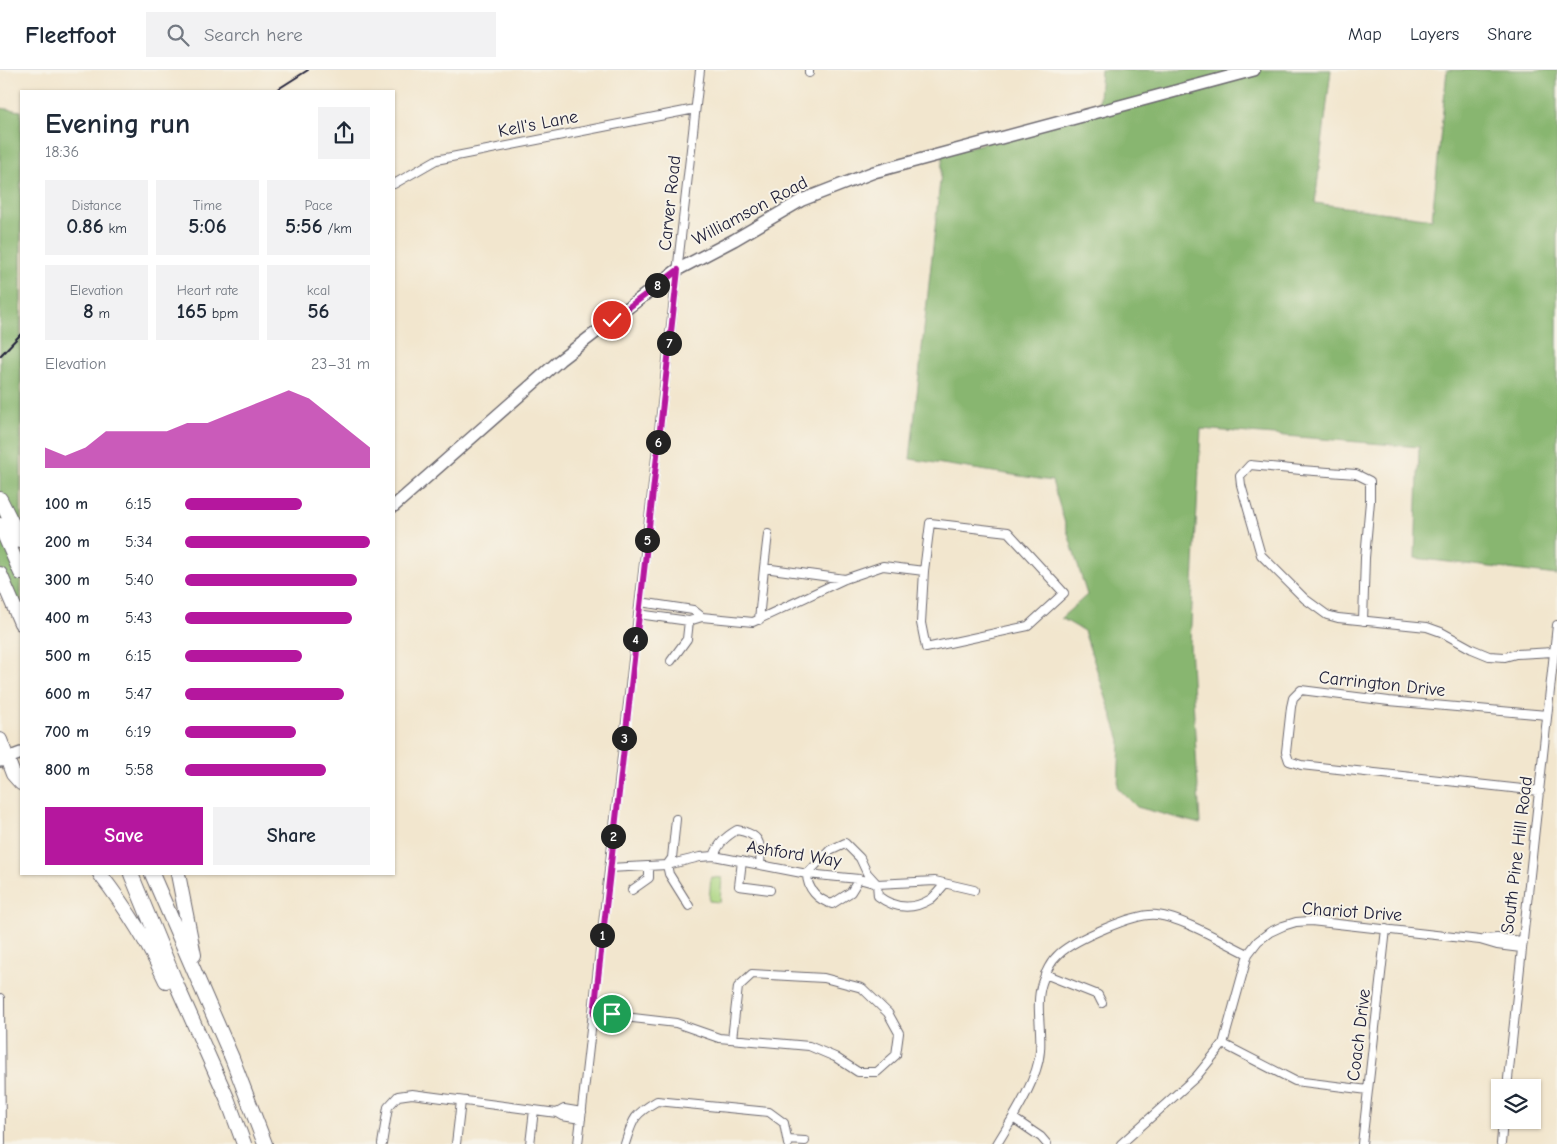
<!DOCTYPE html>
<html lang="en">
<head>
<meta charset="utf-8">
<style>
	:root { --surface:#fff; --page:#f2f2f3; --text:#1f2937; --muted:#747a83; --line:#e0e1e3; --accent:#b5179e }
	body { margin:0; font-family:"Comic Neue",sans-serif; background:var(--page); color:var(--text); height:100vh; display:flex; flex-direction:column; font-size:19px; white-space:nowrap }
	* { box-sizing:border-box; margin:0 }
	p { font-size:16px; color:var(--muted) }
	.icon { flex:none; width:28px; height:28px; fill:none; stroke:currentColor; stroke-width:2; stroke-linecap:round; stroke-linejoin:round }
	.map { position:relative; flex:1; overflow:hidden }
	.side { position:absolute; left:20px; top:20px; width:375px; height:785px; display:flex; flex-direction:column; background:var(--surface); border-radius:0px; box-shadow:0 1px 4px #0004 }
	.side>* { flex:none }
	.controls { position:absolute; left:1491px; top:1009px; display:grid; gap:10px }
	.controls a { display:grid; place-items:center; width:50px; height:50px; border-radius:0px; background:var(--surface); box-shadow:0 1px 4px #0004; font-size:25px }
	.pin { position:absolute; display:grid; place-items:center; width:42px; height:42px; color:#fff; margin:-21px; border:2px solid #fff; border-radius:50%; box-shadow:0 1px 5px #0007 }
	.km { position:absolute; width:25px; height:25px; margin:-12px; border-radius:50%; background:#222; color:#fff; font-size:14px; line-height:25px; text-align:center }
	.round { display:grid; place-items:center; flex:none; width:52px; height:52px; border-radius:0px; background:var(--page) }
	.overview { display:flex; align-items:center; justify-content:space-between; height:85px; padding:0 25px }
	h1 { font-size:28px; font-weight:600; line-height:38px }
	.figures { display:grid; grid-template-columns:repeat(3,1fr); gap:8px; height:85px; padding:5px 25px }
	.figures div { display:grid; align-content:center; border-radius:0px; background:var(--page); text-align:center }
	.figures b { font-size:21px; font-weight:600 }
	.figures small { font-size:14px; font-weight:400 }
	.figures p { font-size:14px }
	.chart { height:140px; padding:10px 25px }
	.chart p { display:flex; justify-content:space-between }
	.chart svg { width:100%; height:90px; margin-top:5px; fill:var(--accent); opacity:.7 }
	.action { display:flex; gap:10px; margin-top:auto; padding:10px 25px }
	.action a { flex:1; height:58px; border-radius:0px; background:var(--accent); color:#fff; font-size:20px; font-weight:600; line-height:58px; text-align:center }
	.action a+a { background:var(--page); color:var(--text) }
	ul { padding:0 25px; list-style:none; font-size:16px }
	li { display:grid; grid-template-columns:80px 60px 1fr; align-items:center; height:38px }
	li i { height:12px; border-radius:6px; background:var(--accent) }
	header { display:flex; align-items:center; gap:30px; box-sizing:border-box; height:70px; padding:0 25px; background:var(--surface); border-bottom:1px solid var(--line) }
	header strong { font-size:24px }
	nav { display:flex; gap:28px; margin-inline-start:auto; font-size:18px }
	.search { width:350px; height:45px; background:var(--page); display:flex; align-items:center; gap:12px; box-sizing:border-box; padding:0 18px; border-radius:0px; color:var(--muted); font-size:19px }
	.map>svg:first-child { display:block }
</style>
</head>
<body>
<header>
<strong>Fleetfoot</strong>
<div class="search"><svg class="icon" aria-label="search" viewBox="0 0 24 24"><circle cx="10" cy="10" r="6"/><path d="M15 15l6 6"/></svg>Search here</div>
<nav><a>Map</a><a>Layers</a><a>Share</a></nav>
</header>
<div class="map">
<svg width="1557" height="1074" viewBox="0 0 1557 1074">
	<rect width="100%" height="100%" fill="#f7f3e8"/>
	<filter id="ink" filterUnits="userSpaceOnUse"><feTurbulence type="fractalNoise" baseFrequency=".02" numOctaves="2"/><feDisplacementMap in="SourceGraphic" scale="10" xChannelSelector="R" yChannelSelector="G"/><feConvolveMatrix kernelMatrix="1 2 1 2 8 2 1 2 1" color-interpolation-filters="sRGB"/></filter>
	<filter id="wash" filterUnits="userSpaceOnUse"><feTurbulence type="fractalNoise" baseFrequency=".0096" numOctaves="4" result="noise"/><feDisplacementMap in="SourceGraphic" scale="20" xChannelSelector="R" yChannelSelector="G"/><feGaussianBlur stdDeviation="1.12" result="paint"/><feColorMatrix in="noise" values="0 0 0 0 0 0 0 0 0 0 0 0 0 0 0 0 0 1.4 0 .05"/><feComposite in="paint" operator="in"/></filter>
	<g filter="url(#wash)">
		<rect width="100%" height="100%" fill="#f2e6ce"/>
		<path fill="#abd581" stroke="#667c5e" d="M711 807 722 808 720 832 709 831Z"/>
		<path fill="#88b66f" stroke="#556c55" d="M1101 0H1331L1315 133 1432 149 1447 0H1557V505L1415 488 1419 377 1201 359 1190 574 1200 754 1137 737 1118 718 1120 670 1084 561 1061 548 1087 525 1052 411 910 389 943 84 1098 43Z
			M0 38 21 41V541L0 498Z"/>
	</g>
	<g filter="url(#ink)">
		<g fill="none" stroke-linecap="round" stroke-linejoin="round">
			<defs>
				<path id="street" d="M809 3V0
					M394 114 436 90 695 39
					M764 498 768 464
					M640 532 693 540 702 547
					M638 544 689 551 702 547 753 552 845 509 883 496 924 501 930 453 1008 462 1064 523 1028 556 926 578 921 553 924 501
					M759 550 764 498 845 509
					M1363 551 1365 488 1370 431V411L1356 404 1301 400 1250 395 1240 406 1241 415 1261 485 1305 529 1327 545 1338 548 1427 557 1441 562 1472 579 1489 586 1505 587 1516 584 1553 582
					M671 591 687 569 689 551
					M1540 721 1301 695 1289 691 1286 682 1291 637 1293 628 1301 620 1389 631 1547 645
					M676 749 672 788 667 795 669 804 689 836
					M714 786C719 773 725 767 737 760 760 764 762 773 760 795
					M742 791 739 816 770 820
					M609 798 667 795 700 787 714 786 807 804 859 809 877 814 935 811 974 820
					M859 809 851 822 832 834C818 830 807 819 807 804L830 780 845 773 860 788 867 803 877 814 878 826C895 839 913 840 931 829 936 825 941 818 945 814
					M632 820 649 808V797
					M1485 869 1497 868 1522 871
					M1045 904 1098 925 1102 933
					M0 928 1 1074
					M594 944 603 947 633 948 676 953 719 968 809 976 835 987 858 1002H877L896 985 899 963 888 943 862 918 824 908 752 904 738 917 732 969
					M1223 974 1295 1011 1368 1020
					M1507 1018 1557 555
					M557 1043 564 1039 582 1042
					M1013 1048 1041 1067 1047 1074
					M788 1070 805 1071
					M382 1074 388 1037 398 1026 412 1024 557 1043 562 1046 581 1049
					M456 1074 461 1031
					M530 1074 534 1040
					M578 1074 700 0
					M625 1074C633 1049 633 1045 657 1031L769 1042 784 1053 788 1074
					M997 1074C1012 1049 1038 1010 1040 981 1042 959 1035 934 1042 913 1046 902 1050 892 1059 884 1074 870 1136 842 1157 845 1183 848 1223 872 1248 884
					M1121 1074 1196 1007 1223 974 1248 884 1258 871 1270 862 1283 856 1296 852 1311 851 1480 870 1497 875 1521 878
					M1362 1074 1386 859
					M1501 1074 1503 1050"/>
				<path id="secondary" d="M394 436 560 290 677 200 734 170 802 130 874 102 1254 0
					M0 691 21 683"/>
				<path id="highway" d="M0 429 21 471
					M0 455 21 503
					M0 504 21 553
					M0 670 13 704 21 713
					M100 804C126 838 148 872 166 911
					M131 804 178 918 227 1028 244 1074
					M152 804 232 988 265 1074
					M178 804 194 885"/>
			</defs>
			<use href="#street" stroke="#6b676e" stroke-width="10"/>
			<use href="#secondary" stroke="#6b676e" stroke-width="14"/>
			<use href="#highway" stroke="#6b676e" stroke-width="16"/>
			<use href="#street" stroke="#fff" stroke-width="8"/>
			<use href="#secondary" stroke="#fff" stroke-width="11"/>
			<use href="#highway" stroke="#fff" stroke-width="14"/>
			<path stroke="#22223b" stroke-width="2" d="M275 21 308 0
				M0 286 21 264"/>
		</g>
	</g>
	<g fill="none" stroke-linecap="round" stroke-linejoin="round" filter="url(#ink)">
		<defs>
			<path id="route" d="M612 250 678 200 594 944C600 945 605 943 612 944"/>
		</defs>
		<use href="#route" stroke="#fff" stroke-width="10"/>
		<use href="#route" stroke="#b5179e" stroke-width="6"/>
	</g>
	<g text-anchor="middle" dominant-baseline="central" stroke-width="4" stroke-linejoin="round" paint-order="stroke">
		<g font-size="18" fill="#22223b" stroke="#f7f3e8">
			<text transform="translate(538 54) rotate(-11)">Kell's Lane</text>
			<text transform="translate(670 133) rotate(-84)">Carver Road</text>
			<text transform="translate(750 141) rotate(-28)">Williamson Road</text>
			<text transform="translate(1382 614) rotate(6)">Carrington Drive</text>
			<text transform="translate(794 784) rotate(9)">Ashford Way</text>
			<text transform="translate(1517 785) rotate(-83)">South Pine Hill Road</text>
			<text transform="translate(1352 842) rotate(4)">Chariot Drive</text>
			<text transform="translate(1359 965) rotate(-83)">Coach Drive</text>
		</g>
	</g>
</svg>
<div class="controls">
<a><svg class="icon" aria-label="layers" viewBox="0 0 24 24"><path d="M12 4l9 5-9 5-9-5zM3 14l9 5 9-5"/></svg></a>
</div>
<div class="pin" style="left:612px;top:944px;background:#1e9e55"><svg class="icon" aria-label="arrive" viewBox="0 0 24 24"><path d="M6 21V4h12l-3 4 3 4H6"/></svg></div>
<div class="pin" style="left:612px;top:250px;background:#d93025"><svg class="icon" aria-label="check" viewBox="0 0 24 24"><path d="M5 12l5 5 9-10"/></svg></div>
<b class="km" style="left:602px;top:865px">1</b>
<b class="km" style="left:613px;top:766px">2</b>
<b class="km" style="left:624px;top:668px">3</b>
<b class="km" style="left:635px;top:569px">4</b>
<b class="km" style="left:647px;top:470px">5</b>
<b class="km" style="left:658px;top:372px">6</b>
<b class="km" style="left:669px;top:273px">7</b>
<b class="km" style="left:657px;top:215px">8</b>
<section class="side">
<div class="overview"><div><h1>Evening run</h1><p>18:36</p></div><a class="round"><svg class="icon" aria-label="share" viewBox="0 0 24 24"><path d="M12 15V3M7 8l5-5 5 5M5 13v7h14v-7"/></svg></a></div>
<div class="figures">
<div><p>Distance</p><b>0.86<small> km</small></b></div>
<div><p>Time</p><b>5:06</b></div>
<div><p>Pace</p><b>5:56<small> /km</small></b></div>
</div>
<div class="figures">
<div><p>Elevation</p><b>8<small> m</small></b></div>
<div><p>Heart rate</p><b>165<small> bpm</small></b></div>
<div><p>kcal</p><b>56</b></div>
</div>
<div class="chart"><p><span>Elevation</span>23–31 m</p>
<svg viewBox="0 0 160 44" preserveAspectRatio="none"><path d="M0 44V34L10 38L20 34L30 26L40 26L50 26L60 26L70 22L80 22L90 18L100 14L110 10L120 6L130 10L140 18L150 26L160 34V44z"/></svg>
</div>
<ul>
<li><b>100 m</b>6:15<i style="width:63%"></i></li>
<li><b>200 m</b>5:34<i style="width:100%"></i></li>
<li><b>300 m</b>5:40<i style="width:93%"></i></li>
<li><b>400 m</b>5:43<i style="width:90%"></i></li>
<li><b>500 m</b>6:15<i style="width:63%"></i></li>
<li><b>600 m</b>5:47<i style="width:86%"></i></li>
<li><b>700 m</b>6:19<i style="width:60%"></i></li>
<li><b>800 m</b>5:58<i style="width:76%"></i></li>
</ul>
<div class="action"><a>Save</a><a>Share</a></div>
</section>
</div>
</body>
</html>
